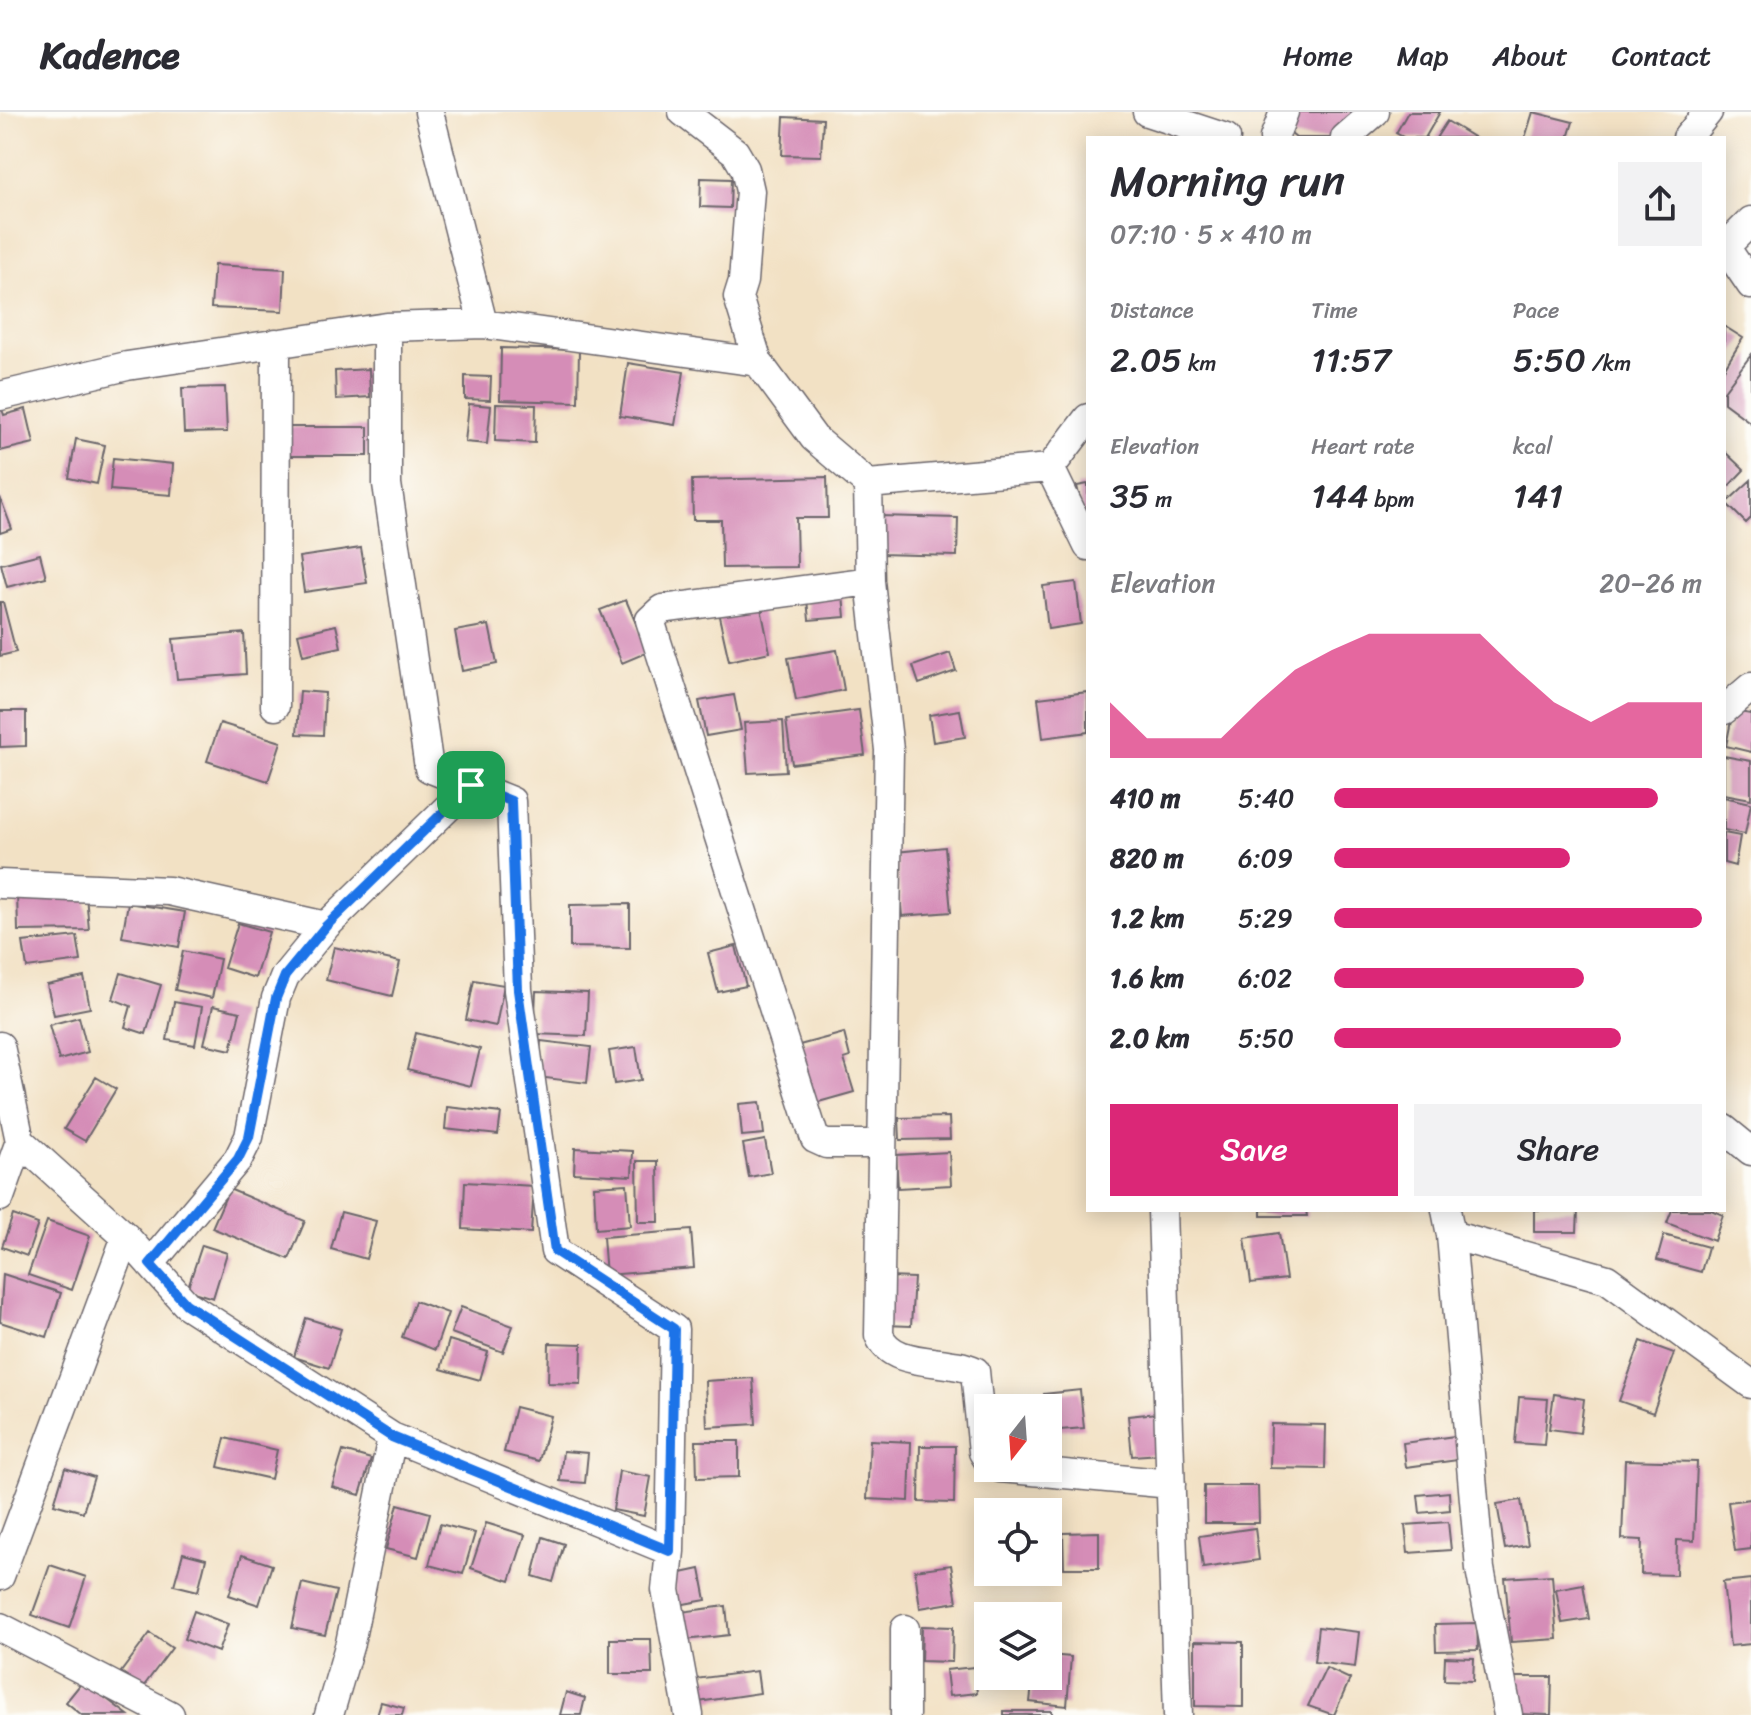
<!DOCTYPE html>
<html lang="en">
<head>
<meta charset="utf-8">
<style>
	:root { --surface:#fff; --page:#f2f2f3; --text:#2b2b33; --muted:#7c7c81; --line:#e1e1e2; --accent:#db2777 }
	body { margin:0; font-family:Sriracha,sans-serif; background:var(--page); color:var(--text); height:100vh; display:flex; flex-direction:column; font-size:30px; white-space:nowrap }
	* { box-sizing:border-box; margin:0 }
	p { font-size:26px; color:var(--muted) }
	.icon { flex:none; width:44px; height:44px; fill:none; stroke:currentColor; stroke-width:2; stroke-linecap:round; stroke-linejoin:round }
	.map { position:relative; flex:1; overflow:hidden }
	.side { position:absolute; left:1086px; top:24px; width:640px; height:1076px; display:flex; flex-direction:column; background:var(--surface); border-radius:0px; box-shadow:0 4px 20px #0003 }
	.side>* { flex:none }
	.needle { width:52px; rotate:197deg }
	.buttons { position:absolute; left:974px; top:1282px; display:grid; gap:16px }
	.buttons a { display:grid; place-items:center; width:88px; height:88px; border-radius:0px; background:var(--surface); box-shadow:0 4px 20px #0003; font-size:40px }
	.pin { position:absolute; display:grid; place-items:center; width:68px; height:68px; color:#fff; margin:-34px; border-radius:16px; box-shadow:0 4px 12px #0006 }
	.round { display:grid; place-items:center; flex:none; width:84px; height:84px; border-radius:0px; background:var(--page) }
	.overview { display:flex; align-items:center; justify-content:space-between; height:136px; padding:0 24px }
	h1 { font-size:44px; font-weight:600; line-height:60px }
	.metrics { display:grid; grid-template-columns:repeat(3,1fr); gap:12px; height:136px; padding:8px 24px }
	.metrics div { display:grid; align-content:center }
	.metrics b { font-size:34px; font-weight:600 }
	.metrics small { font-size:22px; font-weight:400 }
	.metrics p { font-size:22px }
	.chart { height:224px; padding:16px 24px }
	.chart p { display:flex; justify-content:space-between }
	.chart svg { width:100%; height:144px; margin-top:8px; fill:var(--accent); opacity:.7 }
	.action { display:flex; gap:16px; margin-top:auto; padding:16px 24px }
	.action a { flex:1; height:92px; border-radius:0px; background:var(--accent); color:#fff; font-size:32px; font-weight:600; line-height:92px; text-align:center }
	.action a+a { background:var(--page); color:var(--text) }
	ul { padding:0 24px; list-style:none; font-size:26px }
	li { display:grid; grid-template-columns:128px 96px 1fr; align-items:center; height:60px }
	li i { height:20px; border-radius:10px; background:var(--accent) }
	header { display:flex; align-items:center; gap:48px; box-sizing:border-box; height:112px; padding:0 40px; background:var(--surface); border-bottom:2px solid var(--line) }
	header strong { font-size:38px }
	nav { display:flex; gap:44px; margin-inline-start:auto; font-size:28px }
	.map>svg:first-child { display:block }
</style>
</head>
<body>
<header>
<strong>Kadence</strong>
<nav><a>Home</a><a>Map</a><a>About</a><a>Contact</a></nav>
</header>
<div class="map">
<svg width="1751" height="1603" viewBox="0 0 1751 1603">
	<rect width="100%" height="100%" fill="#fdfcf7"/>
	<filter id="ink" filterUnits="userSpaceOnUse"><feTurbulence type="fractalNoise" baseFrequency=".0125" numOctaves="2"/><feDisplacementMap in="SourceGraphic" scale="16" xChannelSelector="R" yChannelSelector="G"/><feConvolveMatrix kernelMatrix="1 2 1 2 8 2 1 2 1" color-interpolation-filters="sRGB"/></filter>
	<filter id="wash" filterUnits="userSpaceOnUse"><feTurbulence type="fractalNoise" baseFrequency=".006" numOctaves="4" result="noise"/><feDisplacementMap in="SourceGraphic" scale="32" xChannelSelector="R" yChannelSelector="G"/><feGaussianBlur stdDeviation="1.8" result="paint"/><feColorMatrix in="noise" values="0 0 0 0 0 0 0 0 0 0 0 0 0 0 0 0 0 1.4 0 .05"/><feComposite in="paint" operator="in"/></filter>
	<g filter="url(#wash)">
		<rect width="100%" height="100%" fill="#f2e1c4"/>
		<g id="blocks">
			<path fill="#d58db7" d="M1299 0H1354L1333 26H1296L1285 17Z
				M1408 0H1440L1425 26H1405L1396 21Z
				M1533 0 1573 10 1568 26H1525Z
				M784 5 823 7 821 44 782 43Z
				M1447 9 1475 26H1436Z
				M701 66 731 67 730 96 700 95Z
				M214 153 285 157 283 199 211 196Z
				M1724 214 1743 226 1724 257Z
				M501 236 579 238 578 290 500 288Z
				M1751 243V311L1724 291V279Z
				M628 251 684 260 675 313 620 304Z
				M369 257 370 285 336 287 335 259Z
				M465 264 491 265 490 288 465 287Z
				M225 275 227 320 184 321 182 276Z
				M0 292 4 303 26 297 34 331 0 339Z
				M469 292 491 294 487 332 465 330Z
				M496 292 536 293 535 331 495 329Z
				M287 315H368V344H287Z
				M76 327 105 333 97 372 69 366Z
				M1724 339 1744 358 1724 379Z
				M113 346 173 352 171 383 110 378Z
				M827 365 828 406H796L797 455 722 456 721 408H693L692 368Z
				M1751 368V406L1746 411 1726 391Z
				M1088 372V418H1087L1077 374Z
				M0 385 12 417 0 421Z
				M879 404 958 406 957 444 879 442Z
				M361 436 367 471 304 480 299 445Z
				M40 442 46 465 7 475 1 452Z
				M1076 470 1081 512 1048 517 1043 474Z
				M843 483 845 505 809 508 807 487Z
				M626 488 648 540 622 551 600 498Z
				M0 490H3L16 540 0 544Z
				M760 491 770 540 729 549 718 500Z
				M336 513 341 535 303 543 298 522Z
				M489 513 497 552 462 559 455 519Z
				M244 521 246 562 177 567 173 527Z
				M837 538 844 578 796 588 788 546Z
				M950 541 956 559 919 572 913 554Z
				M300 579 325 581 323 623 297 622Z
				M1088 580V620L1043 626 1038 586Z
				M734 583 741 618 706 624 699 589Z
				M859 598 865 643 792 652 786 608Z
				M960 598 965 625 933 630 929 603Z
				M0 599H26V634L0 635Z
				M1733 599 1751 602V640L1726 634Z
				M783 609 786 659 748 661 744 611Z
				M220 611 281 630 268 669 207 649Z
				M1724 644 1751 649V687L1724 682Z
				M1724 685 1751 691 1745 722 1724 718Z
				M1724 721 1740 724 1735 754 1724 751Z
				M945 735 951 800 902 804 896 740Z
				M17 780 86 783 89 818 18 819Z
				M128 791 185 800 179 835 122 825Z
				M630 792V836L570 835V793Z
				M238 811 269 820 255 866 224 856Z
				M77 824 81 849 27 856 23 830Z
				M736 834 746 874 718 880 708 841Z
				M334 835 400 850 392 884 326 868Z
				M183 839 220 847 212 886 175 878Z
				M121 861 161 873 146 922 125 915 131 894 113 887Z
				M84 865 90 896 54 903 47 873Z
				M474 868 504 873 496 914 466 908Z
				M536 879 588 881 586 924 534 922Z
				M174 890 202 895 195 933 167 928Z
				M213 894 240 900 231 938 204 932Z
				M79 905 88 940 59 948 49 913Z
				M416 921 480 937 471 974 407 958Z
				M844 921 850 945 844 947 854 980 808 993 792 935Z
				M541 929 591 935 587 971 537 965Z
				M636 935 641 968 614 972 609 939Z
				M96 965 116 977 85 1029 64 1017Z
				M760 990 764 1022 742 1024 739 992Z
				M447 995 501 1001 498 1023 445 1017Z
				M949 1005 950 1027 900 1028 899 1006Z
				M765 1028 771 1061 749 1065 743 1032Z
				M575 1036 633 1039 632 1064 574 1061Z
				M949 1040 951 1073 898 1076 896 1043Z
				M637 1049H658L659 1110H638Z
				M465 1070 534 1074 531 1121 463 1117Z
				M627 1072 630 1114 596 1117 594 1074Z
				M229 1077 305 1109 289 1147 212 1116Z
				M1261 1098H1306L1307 1104H1261Z
				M1534 1098H1578L1577 1120H1534Z
				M1672 1098H1711L1723 1103 1714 1129 1667 1111Z
				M341 1100 376 1109 366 1147 331 1137Z
				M13 1103 38 1112 27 1144 2 1135Z
				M47 1109 90 1124 72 1178 28 1163Z
				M691 1118 694 1156 606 1163 603 1125Z
				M1279 1121 1286 1167 1251 1171 1245 1126Z
				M1664 1123 1708 1135 1701 1160 1657 1148Z
				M202 1133 227 1141 213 1186 187 1178Z
				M3 1162 61 1181 47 1225 0 1210Z
				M888 1165 914 1166 911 1214 885 1213Z
				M415 1189 448 1201 435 1238 402 1225Z
				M461 1195 513 1214 503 1240 451 1221Z
				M306 1206 341 1217 329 1256 294 1245Z
				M449 1228 488 1240 480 1268 441 1257Z
				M1641 1229 1674 1241 1653 1301 1619 1289Z
				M549 1231 582 1232 581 1272 548 1271Z
				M753 1266 756 1312 707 1315 705 1269Z
				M1080 1278 1084 1316 1048 1319 1044 1282Z
				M1554 1282 1584 1287 1580 1321 1549 1317Z
				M1519 1285 1548 1287 1544 1333 1515 1331Z
				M515 1295 551 1304 539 1349 504 1340Z
				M1157 1301 1161 1342 1132 1344 1128 1304Z
				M1271 1312 1326 1313 1325 1357 1270 1356Z
				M1455 1324 1458 1348 1406 1355 1403 1331Z
				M225 1326 277 1338 271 1367 218 1355Z
				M870 1328 911 1330 909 1389 867 1387Z
				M696 1329H739V1365L697 1366Z
				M920 1334H955L954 1391 919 1390Z
				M343 1339 371 1347 360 1383 332 1375Z
				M563 1339 588 1341 585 1371 560 1369Z
				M1625 1348 1697 1350 1694 1429 1677 1428 1676 1463 1641 1462 1642 1428 1622 1427Z
				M65 1356 94 1365 83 1400 54 1392Z
				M619 1359 651 1365 644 1404 613 1398Z
				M1204 1374H1258L1259 1411H1204Z
				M1449 1380 1450 1398 1420 1401 1418 1383Z
				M1751 1387V1437L1735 1439 1728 1390Z
				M1521 1388 1528 1433 1505 1437 1497 1392Z
				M398 1392 430 1401 418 1445 386 1437Z
				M1448 1410 1451 1438 1408 1441 1405 1413Z
				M486 1411 525 1423 510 1469 471 1456Z
				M440 1412 475 1421 463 1462 429 1453Z
				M1255 1416 1259 1448 1203 1456 1199 1424Z
				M1099 1420V1456H1064L1063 1421Z
				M543 1425 564 1432 553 1470 533 1464Z
				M183 1441 206 1447 198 1479 174 1473Z
				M242 1443 272 1453 259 1493 229 1483Z
				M50 1453 86 1465 69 1516 32 1503Z
				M951 1453 957 1490 920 1496 915 1458Z
				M700 1457 706 1488 678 1493 672 1463Z
				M1552 1463 1557 1527 1511 1530 1505 1466Z
				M1751 1467V1532L1730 1534 1723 1470Z
				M302 1471 336 1479 325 1523 292 1516Z
				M1583 1472 1589 1507 1562 1511 1556 1477Z
				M726 1494 729 1523 685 1528 681 1500Z
				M194 1499 228 1512 218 1540 184 1527Z
				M1477 1511 1478 1538 1436 1539 1435 1512Z
				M922 1514 953 1515 952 1550 921 1549Z
				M1318 1515 1359 1520 1355 1555 1314 1550Z
				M150 1521 172 1536 143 1575 121 1560Z
				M610 1527H651L652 1562H610Z
				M1195 1529 1243 1530V1595L1195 1594Z
				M1048 1543 1071 1545 1067 1594 1030 1590 1033 1564H1048Z
				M1445 1545 1474 1546 1473 1569 1444 1568Z
				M974 1555 977 1581 949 1584 946 1558Z
				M1326 1556 1350 1567 1334 1603 1308 1594Z
				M757 1559 760 1581 691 1591 687 1568Z
				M1515 1565H1552L1551 1603 1514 1602Z
				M83 1569 128 1603H82L66 1590Z
				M566 1580 585 1586 581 1603H560Z
				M381 1590 404 1596 402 1603H377Z
				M1004 1599H1052V1603H1004Z"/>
		</g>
	</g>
	<g filter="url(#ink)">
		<use href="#blocks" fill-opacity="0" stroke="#6b656b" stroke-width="2"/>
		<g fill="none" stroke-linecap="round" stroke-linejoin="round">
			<defs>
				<path id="minor" d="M429 0 483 212
					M683 0 735 40 745 57 750 79 743 169 738 185 758 250
					M1147 0 1226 26
					M1274 26 1284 0
					M1345 26 1375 0
					M1687 26 1708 0
					M1724 133 1751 173
					M1725 135 1751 109
					M387 215V372L429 656 511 689 518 878 555 1139 674 1217 670 1439 666 1478 689 1603
					M0 284 127 254 387 215 483 212 758 250 814 326 868 372 1050 356 1088 306
					M1050 356 1088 434
					M868 372 870 469 889 638 879 1223C892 1257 946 1245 975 1259L983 1340 988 1348
					M870 469 662 497 650 508 815 1027 826 1032H882
					M275 594 276 231
					M1724 598 1751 575
					M0 772 169 779 326 814
					M0 934 20 1029 126 1125 186 1192 392 1325 670 1439
					M1724 1017 1751 1039
					M0 1085 20 1029
					M1162 1098 1178 1603
					M1446 1098 1451 1123
					M150 1152 238 1047 249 1025 276 886 285 864 326 814 471 673
					M1000 1356 1171 1372
					M0 1464 126 1125
					M0 1515 170 1603
					M905 1517V1603
					M329 1603 350 1531 392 1325
					M1508 1603 1480 1457 1451 1123 1607 1167 1751 1272"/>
			</defs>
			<use href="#minor" stroke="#6b656b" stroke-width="31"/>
			<use href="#minor" stroke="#fff" stroke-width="28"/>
		</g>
	</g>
	<g fill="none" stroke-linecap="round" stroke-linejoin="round" filter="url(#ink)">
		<defs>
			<path id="route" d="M471 673 511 689 518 878 555 1139 674 1217 670 1439 392 1325 186 1192 150 1152 238 1047 249 1025 276 886 285 864 326 814Z"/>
		</defs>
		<use href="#route" stroke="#fff" stroke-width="16"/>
		<use href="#route" stroke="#1a73e8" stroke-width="10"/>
	</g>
</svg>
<div class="buttons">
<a><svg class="needle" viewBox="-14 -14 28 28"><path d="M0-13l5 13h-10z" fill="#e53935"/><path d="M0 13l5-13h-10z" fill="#7c7c81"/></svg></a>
<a><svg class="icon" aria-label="locate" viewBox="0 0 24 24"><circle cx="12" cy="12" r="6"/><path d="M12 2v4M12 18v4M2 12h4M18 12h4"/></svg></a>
<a><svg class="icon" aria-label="layers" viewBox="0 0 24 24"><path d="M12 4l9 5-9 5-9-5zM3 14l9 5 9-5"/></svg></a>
</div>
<div class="pin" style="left:471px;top:673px;background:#1e9e55"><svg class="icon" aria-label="arrive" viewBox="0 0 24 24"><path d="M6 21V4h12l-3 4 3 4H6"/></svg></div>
<section class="side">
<div class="overview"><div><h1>Morning run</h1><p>07:10 · 5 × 410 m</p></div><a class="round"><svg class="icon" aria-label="share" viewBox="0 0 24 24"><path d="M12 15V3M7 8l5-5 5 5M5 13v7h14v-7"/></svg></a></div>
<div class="metrics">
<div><p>Distance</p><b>2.05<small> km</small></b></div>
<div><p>Time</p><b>11:57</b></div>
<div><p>Pace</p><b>5:50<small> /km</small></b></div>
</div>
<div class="metrics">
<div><p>Elevation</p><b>35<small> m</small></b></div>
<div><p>Heart rate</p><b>144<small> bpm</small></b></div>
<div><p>kcal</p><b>141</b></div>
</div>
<div class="chart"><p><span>Elevation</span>20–26 m</p>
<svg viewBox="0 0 160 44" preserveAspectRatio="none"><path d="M0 44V27L10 38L20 38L30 38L40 27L50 17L60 11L70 6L80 6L90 6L100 6L110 17L120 27L130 33L140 27L150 27L160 27V44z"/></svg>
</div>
<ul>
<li><b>410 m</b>5:40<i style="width:88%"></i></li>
<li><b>820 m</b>6:09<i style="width:64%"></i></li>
<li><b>1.2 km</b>5:29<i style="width:100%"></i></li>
<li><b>1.6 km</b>6:02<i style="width:68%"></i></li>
<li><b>2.0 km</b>5:50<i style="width:78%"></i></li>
</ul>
<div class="action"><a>Save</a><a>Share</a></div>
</section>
</div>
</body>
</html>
